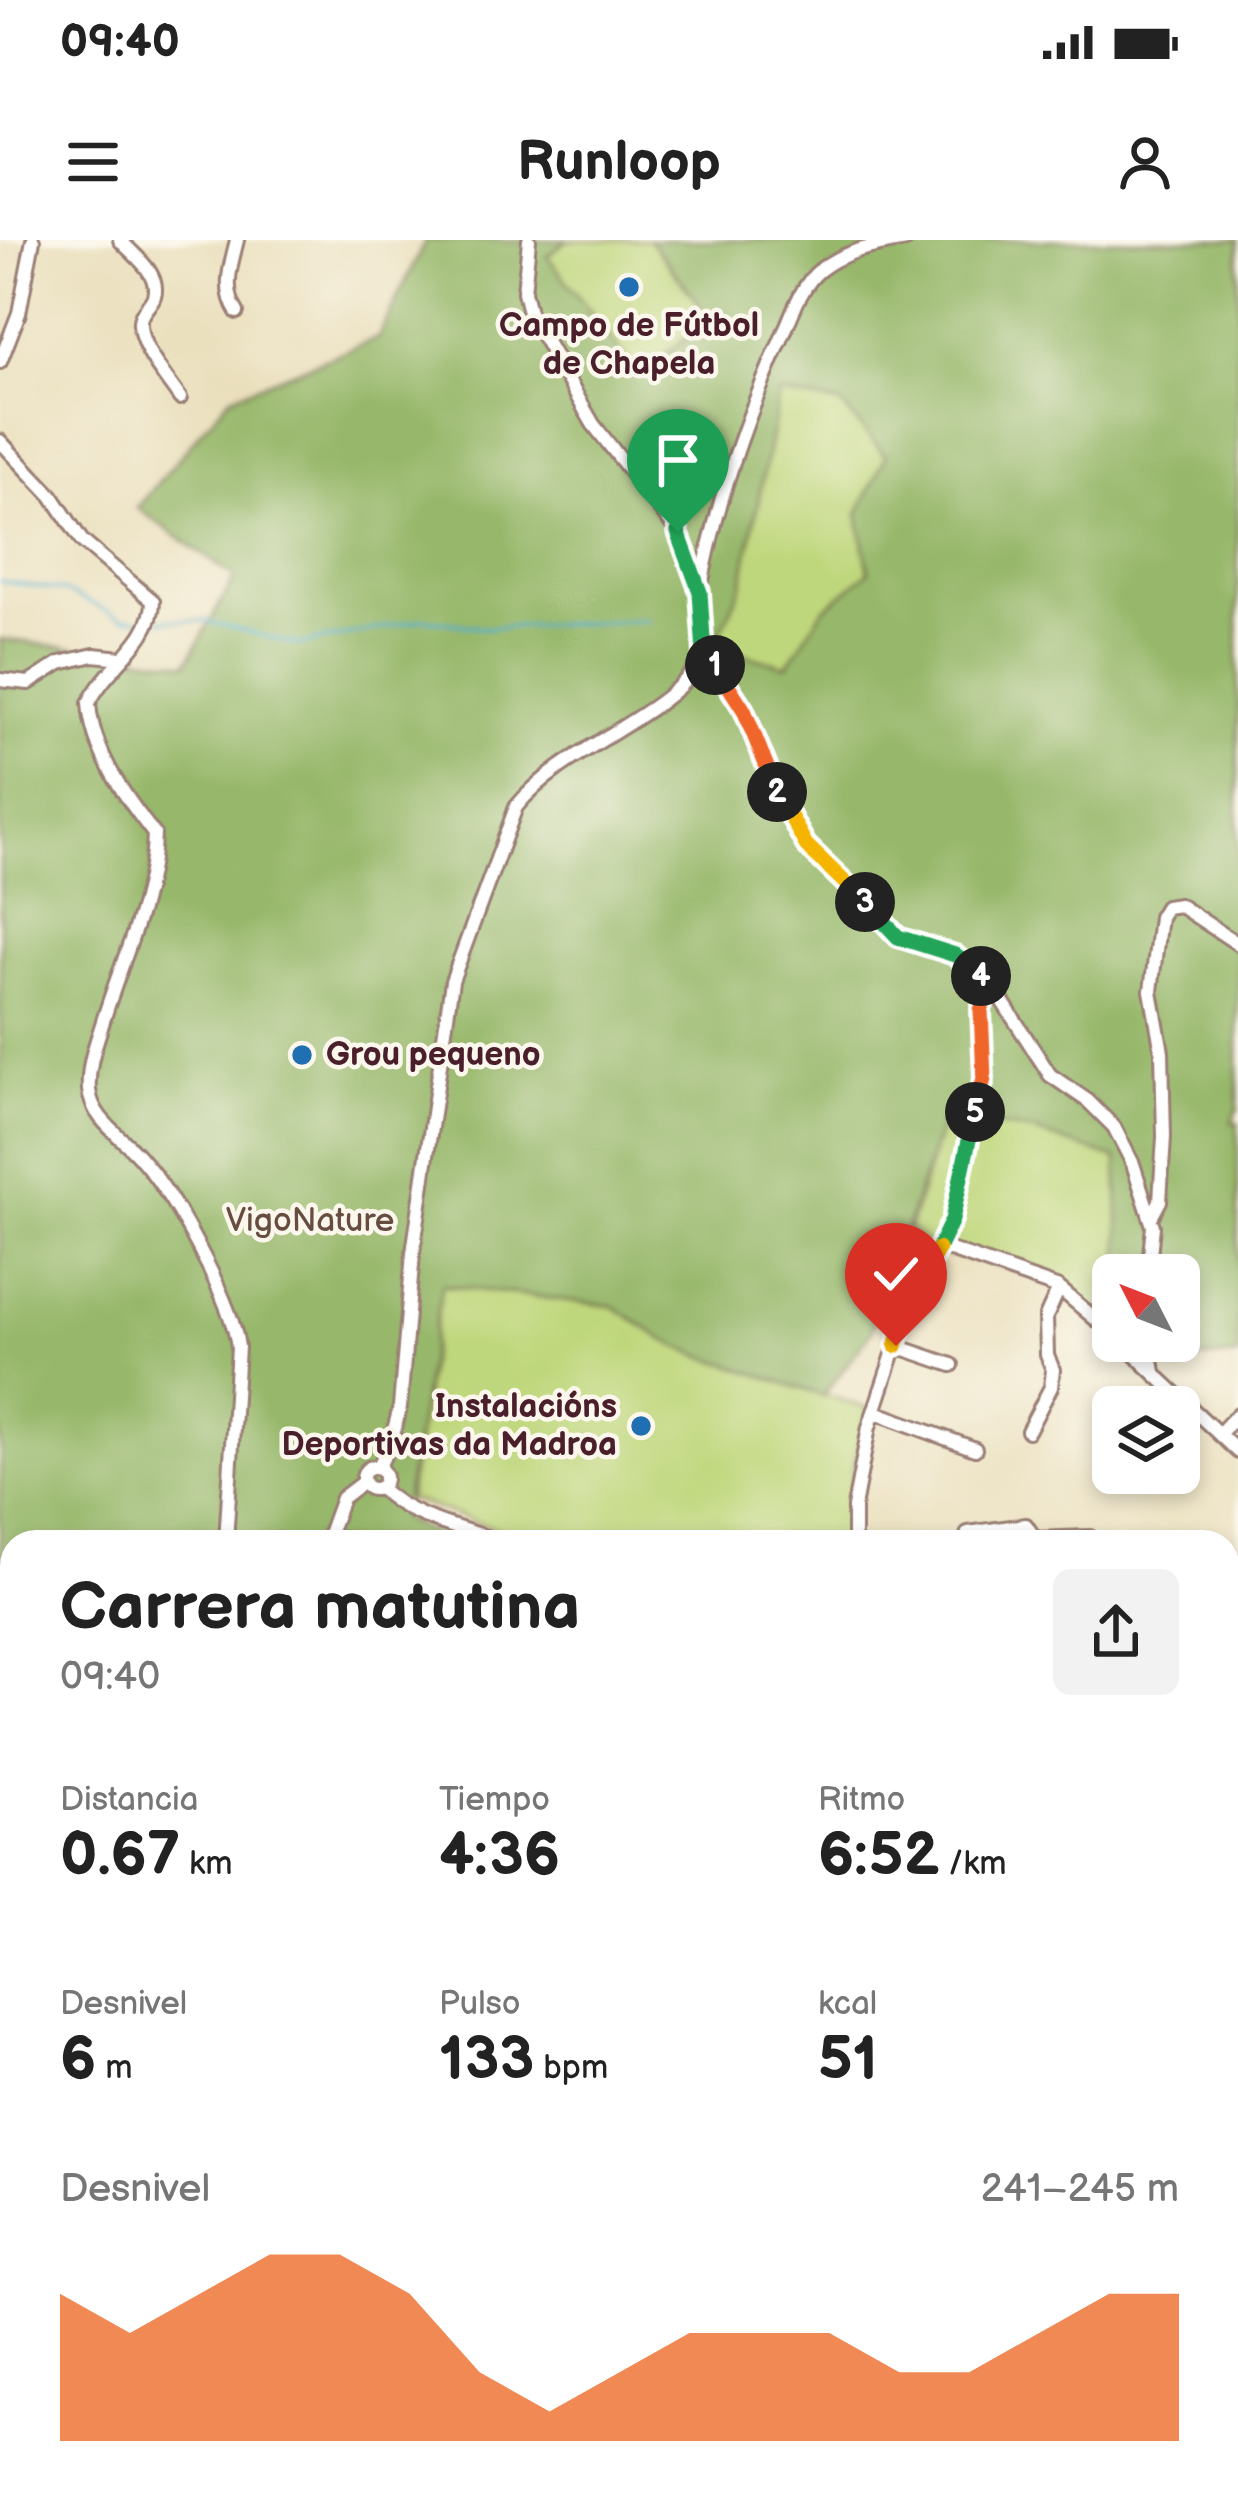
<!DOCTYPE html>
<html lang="es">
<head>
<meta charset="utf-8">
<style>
	:root { --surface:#fff; --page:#f2f2f2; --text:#222; --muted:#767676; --accent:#ea580c }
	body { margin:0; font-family:"Balsamiq Sans",sans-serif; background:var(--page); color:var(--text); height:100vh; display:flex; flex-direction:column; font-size:45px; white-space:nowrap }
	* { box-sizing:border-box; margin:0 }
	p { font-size:39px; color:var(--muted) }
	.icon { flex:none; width:66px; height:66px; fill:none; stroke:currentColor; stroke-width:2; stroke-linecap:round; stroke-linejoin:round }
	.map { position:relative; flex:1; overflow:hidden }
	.sheet { position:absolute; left:0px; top:1290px; width:1239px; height:972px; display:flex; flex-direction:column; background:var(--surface); border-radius:36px 36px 0 0; box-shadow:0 6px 18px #0003 }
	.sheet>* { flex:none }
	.needle { width:78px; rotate:312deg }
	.tools { position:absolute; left:1092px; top:1014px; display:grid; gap:24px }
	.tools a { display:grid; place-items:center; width:108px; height:108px; border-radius:18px; background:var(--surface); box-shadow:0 6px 18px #0003; font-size:60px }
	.pin { position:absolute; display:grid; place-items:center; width:102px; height:102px; color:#fff; margin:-123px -51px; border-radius:50% 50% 50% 0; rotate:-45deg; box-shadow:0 0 12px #0007 }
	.pin .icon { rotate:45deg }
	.km { position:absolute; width:60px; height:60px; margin:-30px; border-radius:50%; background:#222; color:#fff; font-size:33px; line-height:60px; text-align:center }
	.round { display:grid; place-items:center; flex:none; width:126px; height:126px; border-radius:18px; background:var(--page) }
	.headline { display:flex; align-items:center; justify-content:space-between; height:204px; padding:0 60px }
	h1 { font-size:66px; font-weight:700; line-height:90px }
	.metrics { display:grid; grid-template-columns:repeat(3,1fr); gap:18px; height:204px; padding:12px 60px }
	.metrics div { display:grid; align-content:center }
	.metrics b { font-size:60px; font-weight:700 }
	.metrics small { font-size:33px; font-weight:400 }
	.metrics p { font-size:33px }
	.chart { height:336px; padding:24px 60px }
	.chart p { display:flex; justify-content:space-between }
	.chart svg { width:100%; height:216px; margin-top:12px; fill:var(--accent); opacity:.7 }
	.status { display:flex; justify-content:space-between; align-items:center; height:84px; padding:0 60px; background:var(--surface); direction:ltr }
	.status svg { height:33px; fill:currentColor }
	header { display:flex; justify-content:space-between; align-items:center; height:156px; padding:0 60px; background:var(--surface); font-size:54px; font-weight:700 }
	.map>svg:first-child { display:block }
</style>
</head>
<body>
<div class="status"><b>09:40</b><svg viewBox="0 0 49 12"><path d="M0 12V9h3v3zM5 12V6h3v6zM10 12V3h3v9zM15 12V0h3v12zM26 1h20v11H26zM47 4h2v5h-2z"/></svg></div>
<header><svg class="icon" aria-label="menu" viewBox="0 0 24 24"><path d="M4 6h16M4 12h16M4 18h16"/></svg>Runloop<svg class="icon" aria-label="person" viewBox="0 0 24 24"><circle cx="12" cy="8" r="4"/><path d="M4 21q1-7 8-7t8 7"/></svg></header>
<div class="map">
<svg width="1238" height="2262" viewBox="0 0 1238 2262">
	<rect width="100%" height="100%" fill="#fbf7ec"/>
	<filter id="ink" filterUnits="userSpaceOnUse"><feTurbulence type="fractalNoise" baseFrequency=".00833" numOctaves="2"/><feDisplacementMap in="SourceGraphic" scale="24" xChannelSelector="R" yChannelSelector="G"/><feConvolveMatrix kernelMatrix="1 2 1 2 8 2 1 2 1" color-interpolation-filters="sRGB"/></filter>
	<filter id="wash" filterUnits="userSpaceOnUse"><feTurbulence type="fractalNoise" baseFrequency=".004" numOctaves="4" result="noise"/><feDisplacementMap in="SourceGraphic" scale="48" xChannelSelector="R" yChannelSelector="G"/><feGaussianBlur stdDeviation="2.7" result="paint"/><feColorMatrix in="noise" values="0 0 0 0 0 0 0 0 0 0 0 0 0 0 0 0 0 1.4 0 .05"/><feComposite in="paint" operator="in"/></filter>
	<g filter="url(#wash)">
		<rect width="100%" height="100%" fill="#eadfbc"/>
		<path fill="#bfd77b" stroke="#847b53" stroke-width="3" d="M567 0H650L711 79 639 135 547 16Z
			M778 153 841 164 886 216 858 274 870 332 823 370 787 427 718 406 717 399 742 345Z
			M944 877 1034 891 1125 916 1147 1035H1113V1085L1100 1072 1033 1035 988 1022 935 1013 909 989Z
			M441 1045 613 1066 663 1099 697 1114 869 1169 853 1225 847 1302H536L408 1259Z"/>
		<path fill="#97b86b" stroke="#706c4b" stroke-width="3" fill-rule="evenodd" d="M426 0H567L547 16 639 135 711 79 650 0H1238V869L1232 882 1238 883V1116L1190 1120 1169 1101H1179V1035H1121L1117 919 1035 892 944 877 871 1092 823 1156 697 1114 663 1099 613 1066 442 1045 402 1279 453 1302H12V2250H1227V1766L1238 1775V2262H0V399L187 423 235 337 137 268 230 157 378 98ZM779 154 841 164 886 216 858 274 869 332 823 370 787 426 718 407 717 400 742 345Z"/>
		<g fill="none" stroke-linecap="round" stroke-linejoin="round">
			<path stroke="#4aadc9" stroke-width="3" d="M0 341 64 351 122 378 141 379
				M159 380 205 381 299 405 424 379 482 388 649 380"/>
		</g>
	</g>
	<g filter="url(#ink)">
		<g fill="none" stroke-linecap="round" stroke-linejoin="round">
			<defs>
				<path id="minor" d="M120 0C132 14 161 33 154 56 151 65 141 71 140 81 138 107 167 138 180 158
					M529 0 524 52 529 72 593 184 678 292 699 350
					M237 72C222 49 231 25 237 0
					M0 122 19 73 33 0
					M0 201 52 256 82 301 153 361C153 401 105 428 89 463 92 511 125 557 154 594 153 657 122 719 104 778 97 801 87 825 89 850 92 881 125 898 143 921 174 956 232 1061 238 1107L226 1302
					M704 414 721 432 744 469 776 550 805 605 859 654 898 697 955 715 978 731 999 756 1050 835 1088 861 1114 887 1133 924 1153 986 1148 1035
					M0 440 29 443 60 423 94 415 122 418
					M1152 976 1160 961 1164 897 1162 812 1151 751 1160 677 1166 667 1179 665 1238 704
					M939 1006 1059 1048 1113 1094
					M1120 1101 1238 1212
					M1149 1101 1154 1132
					M896 1106 952 1125
					M875 1172 975 1209
					M1028 1191 1051 1147 1053 1130 1047 1115 1046 1077 1059 1048
					M1219 1194 1238 1174
					M363 1238a11 11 0 1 1 22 0a11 11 0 1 1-22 0Z
					M378 1228 391 1202 400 1167 413 1013 452 741 516 567C564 507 672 475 701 419 712 397 697 370 701 346 717 258 747 175 784 93 792 73 803 43 820 30 845 10 875 6 906 0
					M380 1248C410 1279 462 1288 502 1302
					M326 1302 342 1258 363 1242
					M854 1302V1267L869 1187 913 1054 952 980 984 839 981 769 989 746
					M965 1302 968 1293 1026 1285 1035 1299 1090 1297
					M1227 1485 1238 1477
					M1227 1867 1238 1868
					M604 2250 610 2262"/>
				<path id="highway" d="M0 2206 12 2216
					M0 2228 12 2238
					M26 2250 41 2262
					M52 2250 67 2262
					M1208 2262 1221 2250"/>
			</defs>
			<use href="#minor" stroke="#9a7f74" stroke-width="18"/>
			<use href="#highway" stroke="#9a7f74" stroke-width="22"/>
			<use href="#minor" stroke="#fff" stroke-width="12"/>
			<use href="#highway" stroke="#ebc669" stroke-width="16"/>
		</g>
	</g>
	<g fill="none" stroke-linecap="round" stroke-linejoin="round" filter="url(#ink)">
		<defs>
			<path id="split-1" d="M678 292 700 352 704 414 715 425"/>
			<path id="split-2" d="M715 425 744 470 777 552"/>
			<path id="split-3" d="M777 552 806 605 865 662"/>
			<path id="split-4" d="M865 662 898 697 955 715 981 736"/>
			<path id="split-5" d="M975 872 984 839 981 770 989 746 981 736"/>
			<path id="split-6" d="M938 1009 952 980 975 872"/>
			<path id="split-7" d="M896 1106 913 1054 938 1009"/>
		</defs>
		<use href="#split-1" stroke="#fff" stroke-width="24"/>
		<use href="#split-2" stroke="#fff" stroke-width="24"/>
		<use href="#split-3" stroke="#fff" stroke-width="24"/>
		<use href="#split-4" stroke="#fff" stroke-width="24"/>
		<use href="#split-5" stroke="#fff" stroke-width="24"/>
		<use href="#split-6" stroke="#fff" stroke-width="24"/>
		<use href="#split-7" stroke="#fff" stroke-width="24"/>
		<use href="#split-1" stroke="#22a559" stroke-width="15"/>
		<use href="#split-2" stroke="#f0652b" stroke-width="15"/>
		<use href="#split-3" stroke="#f5b400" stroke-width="15"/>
		<use href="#split-4" stroke="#22a559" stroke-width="15"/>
		<use href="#split-5" stroke="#f0652b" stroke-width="15"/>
		<use href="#split-6" stroke="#22a559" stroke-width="15"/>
		<use href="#split-7" stroke="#f5b400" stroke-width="15"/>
	</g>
	<g fill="#1f6fb2" stroke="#fbf7ec" stroke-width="4.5">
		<circle cx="629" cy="47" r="12"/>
		<circle cx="302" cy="815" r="12"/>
		<circle cx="641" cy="1186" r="12"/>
	</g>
	<g text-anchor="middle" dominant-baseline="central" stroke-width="9" stroke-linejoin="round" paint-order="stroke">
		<g font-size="33" font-weight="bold" fill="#4a1f2b" stroke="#fbf7ec">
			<text x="629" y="86">Campo de Fútbol<tspan x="629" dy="38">de Chapela</tspan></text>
			<text x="326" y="815" text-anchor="start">Grou pequeno</text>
			<text x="617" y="1167" text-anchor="end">Instalacións<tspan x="617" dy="38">Deportivas da Madroa</tspan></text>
		</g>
		<g font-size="33" fill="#674d3f" stroke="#fbf7ec">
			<text x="310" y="981">VigoNature</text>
		</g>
	</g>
</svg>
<div class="tools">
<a><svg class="needle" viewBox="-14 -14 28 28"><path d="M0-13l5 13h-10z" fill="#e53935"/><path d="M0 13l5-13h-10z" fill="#767676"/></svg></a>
<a><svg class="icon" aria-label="layers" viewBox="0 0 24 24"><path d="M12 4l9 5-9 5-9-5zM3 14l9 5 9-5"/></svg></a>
</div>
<div class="pin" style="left:678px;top:292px;background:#1e9e55"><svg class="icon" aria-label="arrive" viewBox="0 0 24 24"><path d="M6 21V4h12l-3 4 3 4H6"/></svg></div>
<div class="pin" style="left:896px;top:1106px;background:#d93025"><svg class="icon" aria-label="check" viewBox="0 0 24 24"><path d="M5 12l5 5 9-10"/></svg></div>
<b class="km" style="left:715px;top:425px">1</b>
<b class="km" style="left:777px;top:552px">2</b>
<b class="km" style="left:865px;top:662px">3</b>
<b class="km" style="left:981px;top:736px">4</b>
<b class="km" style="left:975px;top:872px">5</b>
<section class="sheet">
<div class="headline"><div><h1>Carrera matutina</h1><p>09:40</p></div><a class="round"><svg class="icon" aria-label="share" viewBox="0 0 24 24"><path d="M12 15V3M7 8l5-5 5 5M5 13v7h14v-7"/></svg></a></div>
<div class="metrics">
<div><p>Distancia</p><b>0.67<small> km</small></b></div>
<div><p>Tiempo</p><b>4:36</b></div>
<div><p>Ritmo</p><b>6:52<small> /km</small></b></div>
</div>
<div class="metrics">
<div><p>Desnivel</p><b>6<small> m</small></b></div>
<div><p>Pulso</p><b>133<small> bpm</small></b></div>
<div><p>kcal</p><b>51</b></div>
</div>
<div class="chart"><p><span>Desnivel</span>241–245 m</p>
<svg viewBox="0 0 160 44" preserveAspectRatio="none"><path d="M0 44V14L10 22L20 14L30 6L40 6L50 14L60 30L70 38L80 30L90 22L100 22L110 22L120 30L130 30L140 22L150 14L160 14V44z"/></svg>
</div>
</section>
</div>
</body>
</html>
